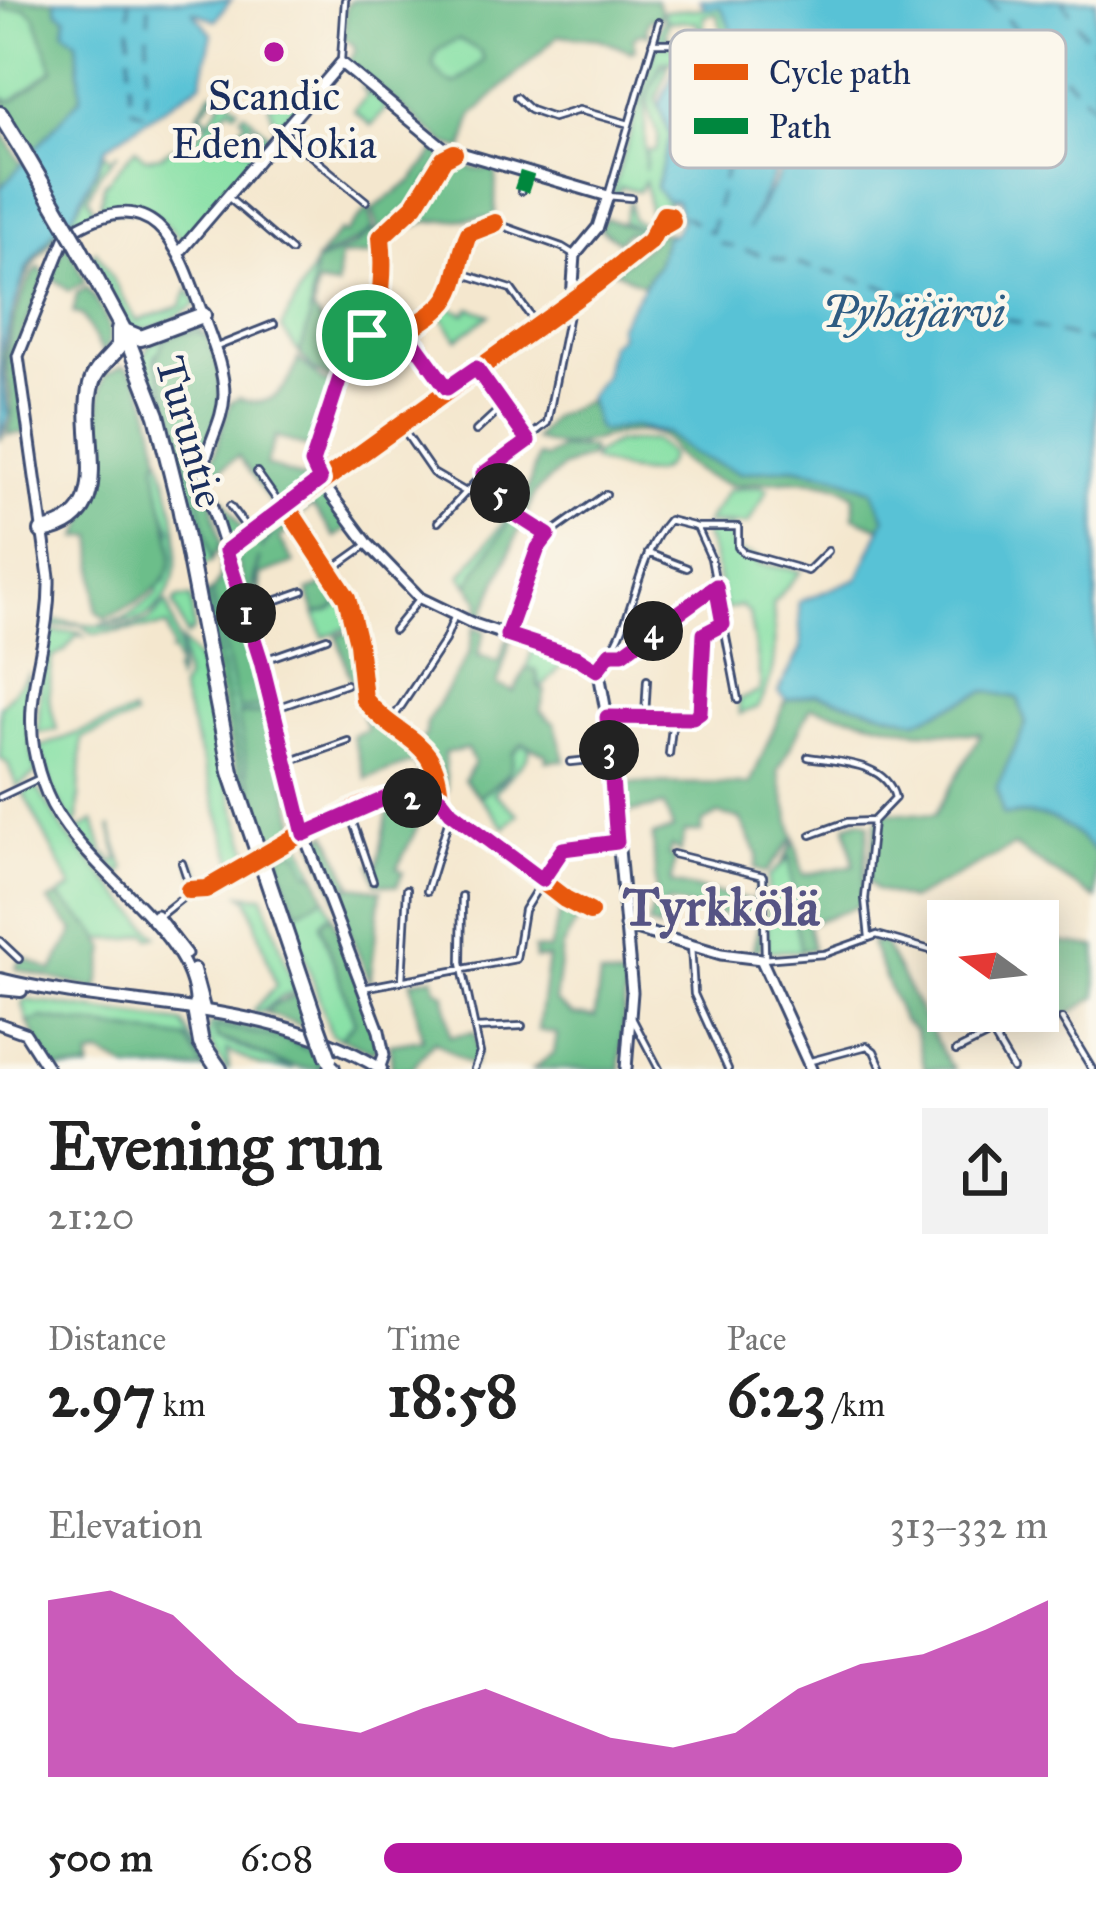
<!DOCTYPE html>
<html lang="en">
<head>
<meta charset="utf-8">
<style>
	:root { --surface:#fff; --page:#f2f2f2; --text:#222; --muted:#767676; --accent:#b5179e }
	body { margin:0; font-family:"IM FELL Great Primer",serif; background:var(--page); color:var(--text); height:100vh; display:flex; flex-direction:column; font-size:45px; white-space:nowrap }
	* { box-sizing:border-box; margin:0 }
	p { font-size:39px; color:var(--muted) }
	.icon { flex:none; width:66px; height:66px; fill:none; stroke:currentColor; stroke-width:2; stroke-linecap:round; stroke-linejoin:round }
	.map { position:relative; height:1069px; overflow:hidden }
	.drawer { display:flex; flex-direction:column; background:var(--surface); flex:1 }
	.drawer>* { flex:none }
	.needle { width:78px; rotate:285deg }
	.fabs { position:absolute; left:927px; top:900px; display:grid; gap:24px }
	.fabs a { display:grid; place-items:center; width:132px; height:132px; border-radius:0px; background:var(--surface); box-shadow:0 6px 30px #0003; font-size:60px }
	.pin { position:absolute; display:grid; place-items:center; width:102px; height:102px; color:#fff; margin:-51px; border:6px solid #fff; border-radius:50%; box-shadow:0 3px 12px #0007 }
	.km { position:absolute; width:60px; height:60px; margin:-30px; border-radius:50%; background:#222; color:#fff; font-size:33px; line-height:60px; text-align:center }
	.round { display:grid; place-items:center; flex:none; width:126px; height:126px; border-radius:0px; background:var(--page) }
	.summary { display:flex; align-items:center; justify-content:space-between; height:204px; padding:0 48px }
	h1 { font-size:66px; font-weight:800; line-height:90px }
	.metrics { display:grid; grid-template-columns:repeat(3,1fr); gap:18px; height:204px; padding:12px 48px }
	.metrics div { display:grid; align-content:center }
	.metrics b { font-size:60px; font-weight:800 }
	.metrics small { font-size:33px; font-weight:400 }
	.metrics p { font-size:33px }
	.chart { height:336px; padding:24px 48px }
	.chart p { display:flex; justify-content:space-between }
	.chart svg { width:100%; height:216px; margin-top:12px; fill:var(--accent); opacity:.7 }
	ul { padding:0 48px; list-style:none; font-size:39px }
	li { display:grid; grid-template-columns:192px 144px 1fr; align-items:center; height:90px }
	li i { height:30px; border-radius:15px; background:var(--accent) }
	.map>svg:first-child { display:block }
</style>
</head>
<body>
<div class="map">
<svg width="1096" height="1069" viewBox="0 0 1096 1069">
	<rect width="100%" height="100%" fill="#fbf7ec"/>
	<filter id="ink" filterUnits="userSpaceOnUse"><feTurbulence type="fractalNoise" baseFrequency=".00833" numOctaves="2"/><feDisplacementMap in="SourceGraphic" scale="24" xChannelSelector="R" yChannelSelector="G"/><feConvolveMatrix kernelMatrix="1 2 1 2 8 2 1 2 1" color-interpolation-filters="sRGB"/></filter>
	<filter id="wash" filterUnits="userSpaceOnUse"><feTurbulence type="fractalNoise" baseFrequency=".004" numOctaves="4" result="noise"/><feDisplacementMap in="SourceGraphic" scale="48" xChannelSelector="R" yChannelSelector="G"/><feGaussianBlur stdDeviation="2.7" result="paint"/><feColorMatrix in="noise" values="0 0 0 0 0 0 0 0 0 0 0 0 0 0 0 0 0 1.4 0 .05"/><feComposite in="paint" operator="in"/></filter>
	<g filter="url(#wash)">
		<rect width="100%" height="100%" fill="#f4e7ce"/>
		<path fill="#86e0a5" stroke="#508882" stroke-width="3" d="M0 0H6L3 5 28 9 36 17 53 70 12 101 0 96Z
			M720 7C738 33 726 49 754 76L734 66 717 14 704 16 703 42 696 22 669 21 665 34 672 41 657 39 662 23 667 19 663 17 664 11Z
			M459 38 481 52 484 61 456 84 446 81 433 67C435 46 442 47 459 38Z
			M657 45 699 47 703 52 697 58 661 62 645 101V170L647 151 655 150C664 132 652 128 649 110 646 95 655 81 661 67L669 63 656 100 670 136 656 188 666 200 673 201 664 205 653 233 623 222 630 200 632 219 646 226 651 222 645 181 639 191 620 187 618 194 624 196 612 193Z
			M360 85 387 107 372 126 354 111 367 95Z
			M213 91 223 95 220 98 215 95 201 113 210 120 225 96 238 107 235 111 229 107 214 124 231 139 246 121 241 116 244 112 253 120 236 142 247 150 261 133 254 126 256 123 271 137 184 241 150 211H99L104 185 135 149 145 158 161 156 174 147 191 143 208 124 197 114Z
			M302 94V99L276 130 269 104Z
			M105 152 111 159 119 152 100 173 88 197 95 213 70 221 68 218 80 204Z
			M96 251 137 321 181 306 188 289 197 304C177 317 154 332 130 329L91 257Z
			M315 264 309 322 300 354 281 328Z
			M447 306 465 314 470 308 490 315 457 339 438 312Z
			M198 327 208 337 155 354V361L198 496 212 560 203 566 191 498 143 360 149 345 174 332Z
			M654 440 670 454C665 490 614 466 593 461L594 455 616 442Z
			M160 457C173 504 197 582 147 616 134 624 115 622 100 624L126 618 157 594V587L166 580 171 528 158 492 156 461Z
			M762 486 768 489 748 524 706 523 728 490Z
			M512 511 513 514 468 585 461 576Z
			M732 528V545L741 553 758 557V564L801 571 773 603C775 641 779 672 758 707L740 714 738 700 759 692 761 685 749 613 741 606 725 610 713 555 702 529Z
			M212 591 238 709 269 706 271 712 239 713 248 773 268 834 262 830 243 773 208 593Z
			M343 593 351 627 323 637 315 613H321Z
			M177 598H191L194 630 187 636 174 604Z
			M167 602C173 626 185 655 177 680L175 671 179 670 174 654 170 652 173 650 167 626 94 634 80 624 51 627 54 621C84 621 116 635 146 622 155 618 160 608 167 602Z
			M50 632H80L84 636 77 635 65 651 52 658 49 699 57 730 38 733 41 673Z
			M181 640 198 661 231 795 253 863 200 889 191 863 195 862 204 880 229 871 228 867 234 864 180 689 185 680Z
			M533 648 566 661 541 689 536 670 526 668Z
			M28 674 27 723 36 773 17 787 8 764 0 758V707Z
			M132 713 134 718 82 738 78 819 74 827 53 791 40 747Z
			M523 743 530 750 527 758 494 793 518 814 505 828 479 796 506 778 513 753Z
			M32 787 39 790 67 835 157 936 150 938 147 933 129 939H98L94 930 58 896 72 888 23 792Z
			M94 821 105 856 109 855 112 862 119 860 110 826 125 870 121 874 77 831Z
			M300 841 316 874 308 873 298 852 297 912 325 897 333 918 321 923 322 929 355 1023 340 1038 331 1034 295 928 291 929 287 917 291 915 271 856Z
			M790 856 793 891H798L794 915 801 951H767L768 878Z
			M239 894 263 896 296 991 280 997 259 1013 253 1012 255 1008 276 986 248 898Z
			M26 1000 183 1023 207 1069 190 1051 186 1039 42 1018 28 1023 23 1004Z
			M221 1023 275 1032 317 1045 322 1069 300 1043 219 1027 217 1038 293 1069 261 1066 227 1050 229 1069H226L207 1038 210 1024Z"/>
		<path fill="#6cbe8a" stroke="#447674" stroke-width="3" fill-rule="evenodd" d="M6 0H55L57 11 66 17V24L77 41 81 97 34 154 1 99 13 101 53 70 35 17 25 8 7 10 3 5Z
			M352 0H656L661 11 659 18 649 20 646 29 649 35 640 33 633 38 635 49 631 52 600 39 559 35 473 115 463 149 446 144 348 62 355 52 354 45 344 39 346 5ZM459 39 481 52 484 60 456 84 446 81 433 67C435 46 442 47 459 39Z
			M0 128 23 167 0 189Z
			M436 150 443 154 442 159 414 204 379 233 373 209 413 180Z
			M447 157C461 166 479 173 496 168L495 217 424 222 383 237 416 206Z
			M369 207 373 228 363 237 315 261 340 231 345 234Z
			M605 218 653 233 648 239 627 232 619 241 600 229Z
			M57 226 60 230C50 245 35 260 27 276 16 298 6 333 4 358 1 389 18 411 0 441 11 405 0 389 0 356 6 306 28 265 57 226Z
			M374 230 380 238 382 254 340 256 337 287 317 284 313 312 346 352 336 382 313 369 300 354 309 322 315 264 355 245Z
			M659 232 674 234 665 237 658 263 643 285 614 270 647 246Z
			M66 240 85 282 69 291 52 277Z
			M40 267 46 276 16 349 26 433 8 434C17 410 9 392 7 367 5 345 23 281 40 267Z
			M87 288C100 306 121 335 103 353L82 315 73 313 77 293Z
			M199 332 208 337 219 371 220 409 202 459 221 544 212 560 198 496 155 361 164 340 180 333Z
			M298 359 323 381 335 385 314 450 276 436 266 465 310 481 275 508 238 456 210 478 244 531 230 540 227 538 209 479V472L230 403 239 398C270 413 291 386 298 359Z
			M123 366C148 378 154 431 160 457L156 461C161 545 211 573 105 618L96 611 94 536 78 538 94 502 101 385 105 375Z
			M588 401 597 428 603 431 634 426 667 433 693 454 740 473 793 467 835 475 873 490 885 518 881 528 854 517V495C829 474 785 481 755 483 746 484 736 487 727 484 714 481 687 467 678 457 669 446 669 437 652 433 611 425 575 459 535 439L552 417Z
			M171 437 191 498 203 566 196 557 169 441Z
			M560 448H591V456L563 467 535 493 480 622 476 621 480 601 468 585 526 494 538 456 546 458Z
			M318 489 351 526 335 537 312 506 296 517 290 508Z
			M287 511 293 520 276 528V522L260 550 275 531 295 522 297 526 279 538 294 563 261 575 258 604 254 605 259 557 249 600 233 550Z
			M221 549 269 706 238 709 212 591 220 579Z
			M333 582 343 593C338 608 330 612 315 613L308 591Z
			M208 593 243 773 262 830C235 810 210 638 202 597Z
			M474 627 485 631 478 655 499 662 507 639 511 640 497 685 514 692 526 668 536 670 539 688 545 691 540 711 555 724 565 760 546 761 547 755 523 743 513 753C514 776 496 784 479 796L464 780 474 763 467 749 444 753 447 790 444 792 436 763 419 744 426 734 427 722 469 654Z
			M350 632 354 634 359 676 351 681 337 636Z
			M986 691 1018 698 1026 724 997 787 1003 815C1054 813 1058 818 1096 852V899L1014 846 910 900 876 890 868 880 876 823 885 812 935 815 981 734 917 731 811 707 778 771 794 837 766 873 755 869 758 855 740 819 718 814 703 822 701 832H685L680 853 672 846 668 855 675 859 671 883 753 901 761 878V948L752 952 759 923 667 902 659 929 648 925 656 895 653 836 673 829 664 805 618 815 615 783 750 784 786 700 817 694 916 721Z
			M357 699H362C380 722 426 743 434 767 436 776 437 787 438 797H430L414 762 366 779 352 736 367 730Z
			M271 712 298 832 286 843 268 834 248 773 238 715Z
			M389 805H428L397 868 403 872 397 886 376 883 371 865H378Z
			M860 820 869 824 861 905 808 924 813 949 801 951 794 915 798 892 792 891 790 857 780 867 795 840 803 875 854 865 846 825Z
			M328 833 351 883 334 892 314 842Z
			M291 850 298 852 308 872 316 874 325 897 297 912 279 863 281 854Z
			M353 886 381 890 370 983 335 896Z
			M58 896 94 930 106 948 98 990 16 969 18 962 28 959 52 971 74 931 48 901Z
			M564 901 583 911 562 947 555 1001 573 1015 595 1017 600 976 626 979 620 1069H533L554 1053 557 1034 538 1030 548 958 535 959 534 949 549 950Z
			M328 916 333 918C343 945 382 1032 375 1053L340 1038 355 1022 322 929 321 923Z
			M1046 940 1096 947V997L1062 1019 1043 1018 1038 1010V943Z
			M883 942 947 1061 954 1069H925L915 1030 902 1019 871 943Z
			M433 977 436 988 445 994 450 1036 475 1032 478 1052 473 1066 434 1041 412 1069H392L390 1044 422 1039 411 981Z
			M297 995 311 1029 265 1013 276 1003Z
			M42 1018 187 1039 204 1069H129L101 1054 90 1057 89 1069H52L28 1023Z
			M219 1027 283 1039 319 1055V1069C276 1069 255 1047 217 1038L214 1029Z"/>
		<path fill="#59c2d6" stroke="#3a789a" stroke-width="3" d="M55 0H231L215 20 192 11 212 34 201 83 106 147 74 213 56 228 26 269 0 353 8 417 0 436V189L81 97 77 41 64 31 66 17 57 11Z
			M700 0H1096V852C1062 821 1050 811 1003 815L997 787 1026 724 1018 698 986 691 916 721 817 694 786 700 778 692 801 649 799 602 858 578 885 518 873 490 835 475 793 467 740 473 693 454 667 433 634 426 603 431 597 428 588 397 604 375 610 344 620 336 618 326 658 264 665 237 674 234 681 221 676 201 666 200 656 188 670 136 659 105 676 67 698 66 707 110 710 109 709 96 724 93 729 87 743 89 751 145 755 144 748 88 750 84 768 81 774 85 785 150 748 229 786 163 796 159 781 82 775 76H754C726 49 738 32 720 7L706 9Z"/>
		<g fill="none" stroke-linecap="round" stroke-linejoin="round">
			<path stroke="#2e5b82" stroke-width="3" stroke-dasharray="15 12" stroke-linecap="butt" d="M129 0 130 107 145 114 149 0
				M987 0 1096 108
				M1062 0 1096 52
				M1095 0 1096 2
				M732 140 711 233 722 244 1096 343
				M683 215 710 232"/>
		</g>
	</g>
	<g filter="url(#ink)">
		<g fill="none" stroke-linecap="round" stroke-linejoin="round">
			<defs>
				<path id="street" d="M652 43H716C731 51 729 71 746 80
					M341 60 345 0
					M516 97 530 110 553 118 579 110 629 124
					M283 133 366 201
					M521 191 527 173
					M229 198 291 251
					M631 198 608 196 659 22
					M495 223 562 247 575 255
					M458 272 511 289 536 324
					M392 313 447 388
					M214 348 274 324
					M476 368 528 441
					M402 428 433 473 464 491
					M476 431 503 406
					M257 472 283 509
					M320 480 312 463 345 362
					M230 506 248 530
					M289 510 347 598 358 643 364 699C400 743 439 736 440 803L542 880
					M438 522 483 474 547 423 572 299 650 241 664 215 670 216 672 221 658 229
					M697 527 711 558 738 700
					M648 553 687 568
					M330 571 368 544
					M246 611 303 591
					M394 630 420 598
					M507 635 540 541 606 494
					M610 653H623L715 587
					M261 661 327 638
					M597 670C636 630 632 562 669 520L697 527H738V547L744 553 808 571 828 551
					M273 709 346 684
					M645 716 647 680
					M607 717H696L700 713 705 632
					M390 723 445 640 455 615
					M669 754 673 718
					M808 757C838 762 887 762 895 798L873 821 865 899 869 937
					M570 762 609 758
					M286 763 348 741
					M0 797 38 779
					M351 817 373 881
					M811 835 847 822 873 821
					M306 841 362 810 388 802 440 803
					M673 854 763 876 765 956
					M427 891 451 812
					M462 896 461 963 480 1053 474 1069
					M158 917 187 894 189 884 182 863
					M1038 937 1050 936
					M0 941 19 959
					M691 946 694 994 728 1069
					M762 959 824 954 877 935 948 955
					M402 980 407 889
					M363 988 516 959 524 910 560 852 614 842
					M631 1016 659 1069
					M1062 1019 1092 1069
					M476 1028 522 1026
					M956 1051 992 1033 1013 1069
					M807 1062 867 1046 874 1051 882 1069"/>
				<path id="secondary" d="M179 253 341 63 444 148 608 196 598 227 575 255 572 299 226 551
					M320 480 368 544 420 598 474 624 578 659 599 673 607 717 632 992 626 1069
					M156 915 186 954
					M625 926 721 954 761 959 811 1069
					M194 969 205 1010
					M195 1009C200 931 78 870 47 794 10 706 51 660 49 577L18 356 67 234C154 179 177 241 202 313 211 339 224 367 224 395 223 428 199 452 205 485L261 661 304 834 379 1031 384 1055 379 1069
					M0 1024 25 1033 48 1069"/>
				<path id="primary" d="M0 979C127 1011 266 998 381 1069
					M0 989 21 991"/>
				<path id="highway" d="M0 114 23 151
					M76 242 124 331 157 415 180 507 231 772 315 1020
					M124 331 141 338 203 315
					M42 531C120 518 78 437 91 385 95 368 110 359 119 346V329
					M195 1009 201 1043 219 1069
					M332 1068V1069"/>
			</defs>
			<use href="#street" stroke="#3c4b6f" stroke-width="10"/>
			<use href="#secondary" stroke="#3c4b6f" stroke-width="15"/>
			<use href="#primary" stroke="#3c4b6f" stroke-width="16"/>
			<use href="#highway" stroke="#3c4b6f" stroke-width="20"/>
			<use href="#street" stroke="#fff" stroke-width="4.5"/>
			<use href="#secondary" stroke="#fff" stroke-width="9"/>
			<use href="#primary" stroke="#fff" stroke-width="10"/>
			<use href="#highway" stroke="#fff" stroke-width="14"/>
			<defs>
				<path id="highway-bridge" d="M23 151 76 242
					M315 1020 329 1059"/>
			</defs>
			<use href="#highway-bridge" stroke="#3c4b6f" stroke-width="20" stroke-linecap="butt"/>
			<use href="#highway-bridge" stroke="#fff" stroke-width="14"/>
			<path stroke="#00873e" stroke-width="15" stroke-dasharray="30 15" stroke-linecap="butt" d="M521 191 527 173"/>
			<defs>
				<path id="cycleway" d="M367 335 386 343C403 332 428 320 442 305 460 287 458 255 469 233L495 223
					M345 362C382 338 385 276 381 237L415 205 444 158 454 153
					M287 507 347 598 358 643 364 699C400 743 439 736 440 803L565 899 590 912
					M226 551 596 284 650 241 664 215 670 216 672 221 658 229
					M189 890 206 889 299 835C322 829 340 815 361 806 387 795 412 798 439 798"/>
			</defs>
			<use href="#cycleway" stroke="#fbf7ec" stroke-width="26"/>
			<use href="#cycleway" stroke="#e8590c" stroke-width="18"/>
		</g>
	</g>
	<g fill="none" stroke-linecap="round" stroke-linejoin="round" filter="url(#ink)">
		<defs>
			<path id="route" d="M405 330 447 388 476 368 528 441 483 474 515 514 548 535 538 548 507 635 578 658 597 670 610 653H623L716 586 723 624 704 634 700 713 693 718 607 717 617 842 563 849 542 880 451 812 440 798H386L304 834 261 661 226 551 320 480 312 463 345 362 356 354 367 335 383 344Z"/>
		</defs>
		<use href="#route" stroke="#fff" stroke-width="24"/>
		<use href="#route" stroke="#b5179e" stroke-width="15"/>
	</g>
	<circle fill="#b5179e" stroke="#fbf7ec" stroke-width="4.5" cx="274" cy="52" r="12"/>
	<g text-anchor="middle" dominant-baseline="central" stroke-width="9" stroke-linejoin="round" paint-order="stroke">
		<g font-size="42" fill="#1b2f5e" stroke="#fbf7ec">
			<text x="274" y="96">Scandic<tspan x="274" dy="48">Eden Nokia</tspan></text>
		</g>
		<g font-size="42" fill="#1b2f5e" stroke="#fbf7ec">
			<text transform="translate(190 432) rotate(74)">Turuntie</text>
		</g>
		<g font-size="45" font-style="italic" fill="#2e5b82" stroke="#fbf7ec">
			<text x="914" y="311">Pyhäjärvi</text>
		</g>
		<g font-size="54" font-weight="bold" fill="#565484" stroke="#fbf7ec">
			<text x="721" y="907">Tyrkkölä</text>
		</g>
	</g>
	<rect x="670" y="30" width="396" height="138" rx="18" fill="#fbf7ec" stroke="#b8bbc1" stroke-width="3"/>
	<rect x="694" y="64" width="54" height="16" fill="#e8590c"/>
	<rect x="694" y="118" width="54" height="16" fill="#00873e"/>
	<g font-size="33" fill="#1b2f5e">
		<text x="769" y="84">Cycle path</text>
		<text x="769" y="138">Path</text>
	</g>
</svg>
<div class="fabs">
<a><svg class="needle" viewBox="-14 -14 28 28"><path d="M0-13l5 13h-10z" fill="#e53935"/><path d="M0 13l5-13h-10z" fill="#767676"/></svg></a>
</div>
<div class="pin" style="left:367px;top:335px;background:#1e9e55"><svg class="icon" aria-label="arrive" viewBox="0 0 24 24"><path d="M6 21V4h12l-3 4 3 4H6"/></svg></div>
<b class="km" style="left:246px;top:613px">1</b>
<b class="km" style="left:412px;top:798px">2</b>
<b class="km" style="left:609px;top:750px">3</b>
<b class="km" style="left:653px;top:631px">4</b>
<b class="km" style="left:500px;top:493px">5</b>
</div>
<section class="drawer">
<div class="summary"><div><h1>Evening run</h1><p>21:20</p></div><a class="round"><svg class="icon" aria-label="share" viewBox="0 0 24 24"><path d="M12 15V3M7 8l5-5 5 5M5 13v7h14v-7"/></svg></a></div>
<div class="metrics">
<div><p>Distance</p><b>2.97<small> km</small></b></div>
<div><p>Time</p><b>18:58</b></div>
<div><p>Pace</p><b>6:23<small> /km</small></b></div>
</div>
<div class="chart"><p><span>Elevation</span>313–332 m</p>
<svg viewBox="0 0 160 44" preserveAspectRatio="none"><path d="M0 44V8L10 6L20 11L30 23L40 33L50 35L60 30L70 26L80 31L90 36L100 38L110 35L120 26L130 21L140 19L150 14L160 8V44z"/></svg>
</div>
<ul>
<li><b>500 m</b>6:08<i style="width:87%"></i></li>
</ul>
</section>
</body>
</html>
